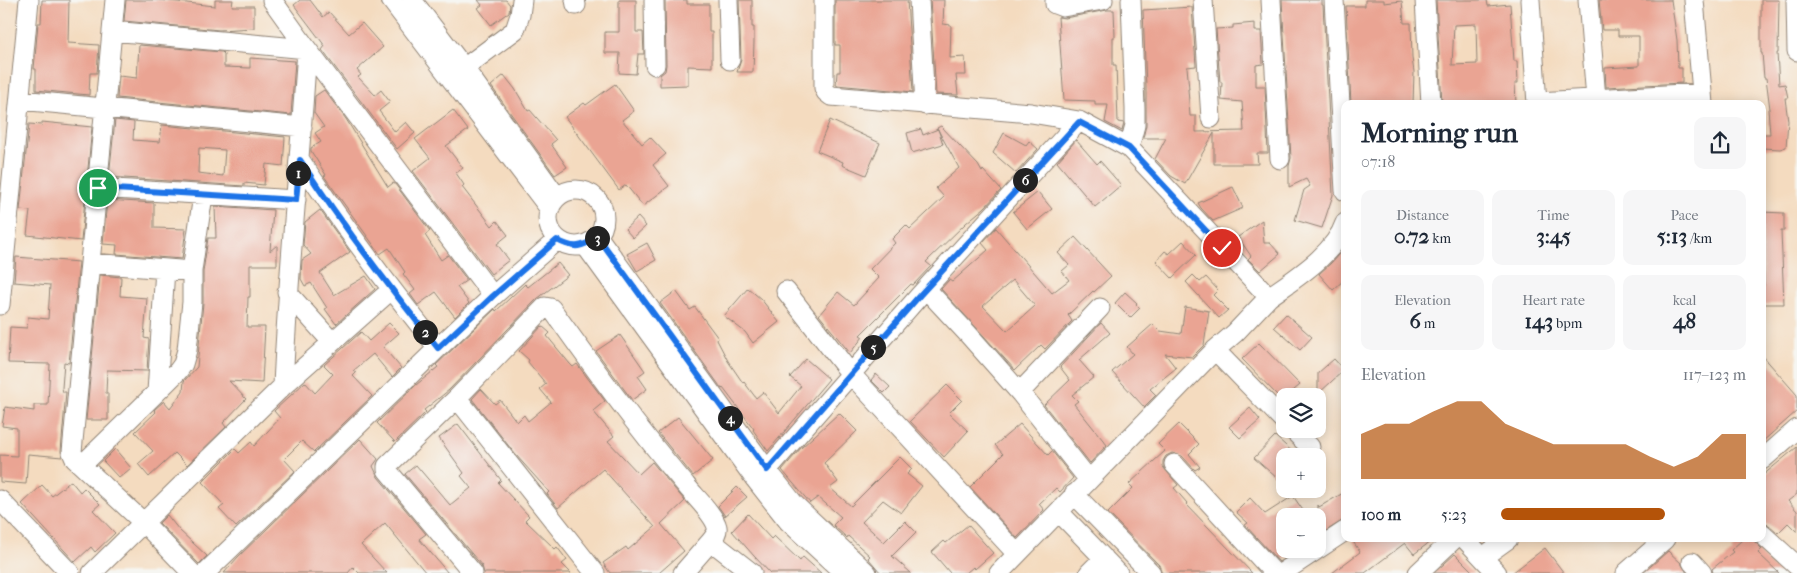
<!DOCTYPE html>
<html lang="en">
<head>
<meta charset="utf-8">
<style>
	:root { --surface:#fff; --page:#f6f6f7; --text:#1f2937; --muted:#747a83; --accent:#b45309 }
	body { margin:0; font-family:"IM FELL French Canon",serif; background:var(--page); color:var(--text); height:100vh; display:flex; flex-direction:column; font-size:19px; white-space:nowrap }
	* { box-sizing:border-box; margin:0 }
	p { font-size:16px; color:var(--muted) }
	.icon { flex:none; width:28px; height:28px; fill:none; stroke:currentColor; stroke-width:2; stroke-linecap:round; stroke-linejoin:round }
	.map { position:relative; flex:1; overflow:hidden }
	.details { position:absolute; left:1341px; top:100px; width:425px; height:442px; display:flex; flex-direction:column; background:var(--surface); border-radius:10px; box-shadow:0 2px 12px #0003 }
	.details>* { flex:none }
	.fabs { position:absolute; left:1276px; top:388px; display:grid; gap:10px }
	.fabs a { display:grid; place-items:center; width:50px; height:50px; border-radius:10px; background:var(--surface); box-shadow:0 2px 12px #0003; font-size:25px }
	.pin { position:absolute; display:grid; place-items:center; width:42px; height:42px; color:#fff; margin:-21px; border:2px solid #fff; border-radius:50%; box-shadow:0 1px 5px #0007 }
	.km { position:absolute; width:25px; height:25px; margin:-12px; border-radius:50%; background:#222; color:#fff; font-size:14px; line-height:25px; text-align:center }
	.round { display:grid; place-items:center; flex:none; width:52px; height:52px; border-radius:10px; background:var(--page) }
	.headline { display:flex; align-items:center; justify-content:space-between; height:85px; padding:0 20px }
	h1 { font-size:28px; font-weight:800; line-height:38px }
	.stats { display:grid; grid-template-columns:repeat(3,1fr); gap:8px; height:85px; padding:5px 20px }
	.stats div { display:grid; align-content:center; border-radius:10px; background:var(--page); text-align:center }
	.stats b { font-size:21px; font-weight:800 }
	.stats small { font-size:14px; font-weight:400 }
	.stats p { font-size:14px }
	.chart { height:140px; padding:10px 20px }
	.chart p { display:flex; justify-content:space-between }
	.chart svg { width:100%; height:90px; margin-top:5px; fill:var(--accent); opacity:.7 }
	ul { padding:0 20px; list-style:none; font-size:16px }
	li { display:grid; grid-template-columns:80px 60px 1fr; align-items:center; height:38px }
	li i { height:12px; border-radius:6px; background:var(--accent) }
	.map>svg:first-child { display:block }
</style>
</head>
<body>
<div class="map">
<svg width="1797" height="573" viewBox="0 0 1797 573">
	<rect width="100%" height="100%" fill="#f6f6f2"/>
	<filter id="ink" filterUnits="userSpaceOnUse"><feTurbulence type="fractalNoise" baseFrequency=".02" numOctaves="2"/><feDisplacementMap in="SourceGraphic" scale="10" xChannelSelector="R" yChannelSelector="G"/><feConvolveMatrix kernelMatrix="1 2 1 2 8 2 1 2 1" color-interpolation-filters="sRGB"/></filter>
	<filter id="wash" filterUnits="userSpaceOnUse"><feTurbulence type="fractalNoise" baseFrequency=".0096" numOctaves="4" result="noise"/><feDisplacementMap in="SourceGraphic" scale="20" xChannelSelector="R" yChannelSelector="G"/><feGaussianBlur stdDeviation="1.12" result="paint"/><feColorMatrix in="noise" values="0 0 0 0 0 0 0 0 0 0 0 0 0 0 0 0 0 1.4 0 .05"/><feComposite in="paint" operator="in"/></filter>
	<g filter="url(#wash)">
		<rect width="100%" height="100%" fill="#f4dbbf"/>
		<g id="blocks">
			<path fill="#eaa493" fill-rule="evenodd" d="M42 0H69L68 43 99 45 97 73H90L89 95 36 90V69H34L38 23H41Z
				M126 0H159L215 6V0H233L232 6H254V28L219 30 124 21Z
				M300 0H310L323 17 329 12 349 34 362 23 383 47 357 70 361 75 358 77 375 95 381 90 390 102 379 111 395 132 406 122 415 133 397 149 322 50 325 46 294 5Z
				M478 0H506L510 5 509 12 491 25 478 8 482 5Z
				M619 0H636V32H643L644 54H638L636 74 619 73 620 53H605V32H619Z
				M665 0H687V4H709V32H712V67L688 66V85L660 86V75L665 71 666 65Z
				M739 0H752V27H754V41L753 72H737L741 60Z
				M835 0H907L913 92 836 85 837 72H840V45H835Z
				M930 0H944L943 24 951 25 950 58 965 57 966 75H956L958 95 936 94Z
				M1282 0H1322V5H1323L1333 195 1322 228 1295 220 1304 190 1310 186 1306 179 1289 187V166L1291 158Z
				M1365 0H1384V3L1402 1 1404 23H1411L1412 58 1414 72 1413 104H1351L1346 6H1365Z
				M1436 0H1487L1488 6 1510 4 1514 61H1517L1518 83H1515L1516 104H1442ZM1476 24 1477 64 1452 65 1454 25Z
				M1599 0H1671L1677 40 1678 68H1682V83L1606 87 1605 68 1639 66V36H1618V30H1602Z
				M1761 0H1779L1778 53H1777L1779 85 1785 84 1788 98H1785L1788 121 1786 147 1780 149 1762 148V134H1770L1768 109H1770L1766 78H1764L1762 53H1761Z
				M1192 7 1196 66 1187 67 1189 89H1188L1190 116H1196V132L1244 131 1242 102 1221 100 1222 82H1220L1216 29 1233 28V25L1255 23V31H1261L1263 64 1256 65V86H1265L1268 153H1257L1258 164H1214V133L1185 184 1171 176 1155 159 1166 138H1143L1146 125V87L1143 10Z
				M1107 10H1114L1115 37H1113V65H1116L1118 122 1124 123 1122 131 1105 122 1108 105H1095V101L1064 100 1058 17 1065 18Z
				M139 45 222 52 224 54V67L250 68V58L295 61 291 115 117 98 119 76 137 78Z
				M504 75 515 89 528 111 530 110 556 140 551 144 567 167 555 175 491 86Z
				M615 84 634 111 622 120 642 144 650 137 666 154 653 165 669 186 643 206 626 185 619 190 565 117 584 103 586 105Z
				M324 90 346 119 388 187 393 183 395 184 430 231 425 235 441 260 448 255 467 280 457 287 469 303 455 317 436 292 418 305 410 294 415 290 403 274 405 272 389 248 380 254 324 176 326 175 311 151V148L321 142 315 133 324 127 314 113 315 96Z
				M453 110 468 130 446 146 463 168 456 173 464 185 462 187 492 226 497 221 508 235 497 244 509 260 491 274 413 171 430 158 415 139Z
				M115 120 134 122 133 140 160 142 162 125 285 137 283 166 266 164 264 185 244 183V186L109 177ZM199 148 225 150 223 176 198 173Z
				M830 120 880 143 866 175 842 165 843 162 817 151Z
				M42 122 92 127 81 241 27 235 30 211 20 210 29 124 42 125Z
				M941 126 978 165 982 172 983 170 1001 190 984 208 966 223 926 262 931 266 913 285 911 284 860 335 863 337 850 353 819 315 838 292 854 305 879 278 870 269 895 243 892 239 906 225 910 229 944 197 936 188 959 168 937 128Z
				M921 129 923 135 938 129 943 144 912 153 907 133Z
				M1004 133 1026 145 1029 141 1038 149 1016 173 993 153Z
				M1076 140 1097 164 1100 161 1121 185 1095 207 1057 162Z
				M1233 187 1243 208 1213 221 1201 208 1198 203Z
				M1038 192 1052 209 1027 229 1013 212Z
				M107 200 154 203V228L186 229 182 259 116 254 117 245 103 244Z
				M215 206 273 210 270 251 277 245V265H250V297H248L247 327H265L262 383 229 381 246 399 223 423 226 427 187 465 175 453 149 477 138 464 153 451 135 432 156 412 154 410 164 401 170 408 183 391 184 381 197 367 203 303V272L208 238H216Z
				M320 210 350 252 320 273 334 295 366 276 375 289 336 324 325 309 327 308 311 283 305 286 301 279 302 260 311 254 303 245 305 222Z
				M1762 212 1784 213V231H1781L1784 304H1762V286H1764Z
				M638 217 646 226 633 238 625 229Z
				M1262 220 1264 243H1270L1280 254 1260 271 1248 259 1251 256 1238 237Z
				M996 228 1052 293 1069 280 1062 271 1069 265 1058 253 1075 237 1111 276 1094 292 1093 291 1068 315 1072 321 1045 349 1041 345 1015 370 941 289 949 280 952 282 988 250 982 243ZM1013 280 1035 306 1007 331 983 306Z
				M1183 241 1196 255 1172 278 1156 261 1165 251 1169 254Z
				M647 243 656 260 637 271 627 254Z
				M1345 247V279L1333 290 1319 274 1331 263Z
				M16 257 79 262 69 363 64 362 62 388 63 392H66L61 451 62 457 28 454 26 484 0 482V455L17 456V428L2 426 5 407 34 411V405H48L50 364 8 363 10 327 27 328 28 317 48 319 50 285 14 282Z
				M558 263 568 275 537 299 449 390 424 410 426 412 395 442 377 423 416 385 438 367 436 365 495 309 496 311 525 284 528 287Z
				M100 275 121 277 120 296 147 298 144 338 149 339 147 371 107 370 106 393H108V420H86Z
				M1193 275 1200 282 1206 277 1218 290 1213 295 1228 310 1219 318 1186 282Z
				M748 288 761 299 779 322 753 343 745 332 724 316Z
				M676 291 690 310 695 307 718 338 717 340 728 361 743 383 744 382 756 398 763 392 779 413 801 386 790 377 806 359 829 379 768 451 753 430 754 429 723 388 722 389 660 303Z
				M1125 292 1137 303 1136 304 1140 308 1130 318 1115 303Z
				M1185 307 1209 311 1204 345 1192 357 1165 354 1176 368 1150 389 1156 395 1144 407 1112 372 1133 354 1127 347 1153 324 1160 331 1181 334Z
				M1286 314 1312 337 1300 350 1274 327Z
				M389 323 399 333 383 347 401 368 392 377 373 354 353 371 356 373 353 376 372 396 314 452 302 441 284 459 295 471 236 527 219 509 224 505 202 482 235 449 239 453 251 442 254 446 280 418 274 411 305 382 315 393 333 374 324 365 361 332 369 341Z
				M1101 323 1110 333 1079 360 1094 377 1072 395 1078 401 1074 404 1107 445 1090 463 1044 405 1070 380 1060 367Z
				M542 326 550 333 547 336 570 364 573 367 577 364 605 401 593 411 614 436 608 441 639 474 652 462 685 501 661 524 684 551 659 573H610L603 563 626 547 628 550 655 527 603 469 558 508 547 494 549 492 515 454 472 399 481 389 495 404 500 400 517 422 524 415 528 421 551 402 540 389 546 384 528 362 529 360 519 351Z
				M620 335 645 371 638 376 647 389 632 400 596 351Z
				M1259 343 1300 385 1287 396H1278L1242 359Z
				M1762 355 1797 395V411L1762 442Z
				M1334 359 1344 370 1318 394V373Z
				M876 374 890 387 884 393 871 380Z
				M947 385 962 400 949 413 968 431 944 457 910 421Z
				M1250 408 1260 420 1240 438 1229 427Z
				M839 413 857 431 824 463 838 482 830 488 851 506 900 457 912 469 907 474 922 486 901 513 883 500 862 522 884 542 905 521 916 532 892 556 911 573H881L868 558 870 556 848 536 847 538 833 525 841 517 818 497 810 503 782 470 801 448Z
				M678 417 713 460 693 476 658 433Z
				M458 424 501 480 498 483 529 516 525 520 555 549 557 547 567 560 562 564 571 573H484L482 566 405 474 416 465 450 505 471 488 461 476 464 473 439 438Z
				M1020 424 1048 455 1052 451 1073 478 1060 492 1056 488 1039 504 1044 510 1017 538 970 487 1003 454 995 445Z
				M1179 424 1199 444 1189 454 1200 467 1195 470 1182 456 1172 453 1166 456 1163 461V467L1178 485 1174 488 1187 503 1186 504 1252 573H1162L1159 565 1108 513 1133 488 1129 484 1165 451 1158 444Z
				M1275 436 1297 456H1285V485L1254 458Z
				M360 439 378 459 373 466 378 477 426 534 419 539 448 573H426L385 523 361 545 387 573H359L353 567 348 573H224L238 557Z
				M1797 447V494L1788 501 1797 511V532L1788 523 1778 533 1769 525 1762 523V476Z
				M115 449 131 468 119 478 103 461Z
				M71 481 80 492 84 488 100 504 93 510 115 533 95 552 91 547 75 562 22 504 42 485 52 496Z
				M737 487 747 497 725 516 718 506Z
				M1345 492V519L1318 536V505L1319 507Z
				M1293 496 1307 516H1285V549H1298L1279 562 1245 525 1248 523 1236 512 1250 498 1265 514Z
				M748 514 771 539 774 536 800 561 803 557 821 573H770L754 556 732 531Z
				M167 515 179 530 207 556 199 564 159 523Z
				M968 525 993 553 975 569 973 567 966 573H950L932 552 944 541 946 543Z
				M1353 539H1434L1414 554 1405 543 1365 573H1332L1360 552 1352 540Z
				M1743 539H1752L1762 549 1758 553 1779 573H1713L1712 569 1733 552 1731 550Z
				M1545 548 1564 573H1512Z
				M1668 551 1681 563 1687 573H1643Z
				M1455 554 1474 573H1434Z"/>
		</g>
	</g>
	<g filter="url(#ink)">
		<use href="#blocks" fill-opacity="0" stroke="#908375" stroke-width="1"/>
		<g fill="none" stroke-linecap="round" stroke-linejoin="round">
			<defs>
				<path id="minor" d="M115 0 72 452 75 459 144 523 192 573
					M272 0 307 49 493 296
					M391 0 549 208
					M412 0 464 68 557 197
					M575 0 576 5
					M654 0 655 65
					M728 0 730 60
					M824 0V88L826 92 831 96 1031 113 1079 121 1129 148 1269 297 1235 333 1215 350 999 573
					M919 0 925 105
					M1055 0V4L1063 7 1103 0
					M1203 0 1211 118
					M1271 0 1280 159
					M1334 0 1345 191
					M1425 0 1431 104
					M1530 0 1537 104
					M1588 0 1596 99
					M1694 0 1703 104
					M1796 0 1797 51
					M112 31 307 49C300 161 288 273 283 386
					M464 68 515 30 520 15 522 0
					M20 100 302 127
					M1537 102 1702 93
					M1129 148 1135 125V109L1131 0
					M98 188 296 200
					M548 218a28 28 0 1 1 56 0a28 28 0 1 1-56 0Z
					M598 237 767 470 795 505 867 573
					M585 245 755 479 788 521 844 573
					M91 263 192 271
					M926 289 968 334 1021 394
					M786 291 850 373 1017 554
					M287 292 332 342
					M1269 297C1294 279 1335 254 1345 223
					M0 305 29 0
					M438 348 493 296 557 240
					M1215 350 1285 422
					M157 392 165 269
					M457 398 545 307 551 308C594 368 637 428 685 484 693 495 714 514 717 527 718 532 714 537 711 541L752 573
					M1292 429 1310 447
					M1762 460 1797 429
					M1174 464 1274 573
					M82 465 157 392 178 371 183 364 187 350 192 302V271L203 195
					M755 479 767 470 920 295 1079 121
					M1089 480 1021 394 1023 389 1100 308
					M1074 494 1151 573
					M0 500 70 573
					M1059 512 1118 573
					M1762 534 1797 566
					M1465 539 1497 573
					M1483 557 1508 539
					M1692 562 1702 573
					M92 573 283 386 391 290
					M205 573 438 348C389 287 342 225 300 160
					M473 573 387 470V466L457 398 595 573
					M683 573 711 541
					M1089 573 1104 558
					M1282 573 1345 531
					M1418 573 1454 539
					M1626 573 1665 539"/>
			</defs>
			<use href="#minor" stroke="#908375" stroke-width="21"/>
			<use href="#minor" stroke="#fff" stroke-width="19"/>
		</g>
	</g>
	<g fill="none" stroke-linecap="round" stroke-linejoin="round" filter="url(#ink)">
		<defs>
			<path id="route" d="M98 188 296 200 300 160C342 225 389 287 438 348L493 296 557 240C575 250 582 247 598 237L767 470 920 295 1079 122 1129 148 1222 248"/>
		</defs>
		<use href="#route" stroke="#fff" stroke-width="10"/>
		<use href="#route" stroke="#1a73e8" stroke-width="6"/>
	</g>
</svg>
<div class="fabs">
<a><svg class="icon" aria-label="layers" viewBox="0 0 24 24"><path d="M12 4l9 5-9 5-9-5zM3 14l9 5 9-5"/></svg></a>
<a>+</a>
<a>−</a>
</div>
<div class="pin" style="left:98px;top:188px;background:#1e9e55"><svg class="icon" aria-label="arrive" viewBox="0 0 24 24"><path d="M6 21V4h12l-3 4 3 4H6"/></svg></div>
<div class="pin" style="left:1222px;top:248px;background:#d93025"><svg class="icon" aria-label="check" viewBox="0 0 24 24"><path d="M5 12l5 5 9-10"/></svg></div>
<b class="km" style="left:298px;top:173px">1</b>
<b class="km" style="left:425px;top:332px">2</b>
<b class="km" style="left:597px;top:238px">3</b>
<b class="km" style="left:730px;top:418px">4</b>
<b class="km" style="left:873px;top:347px">5</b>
<b class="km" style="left:1025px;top:180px">6</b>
<section class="details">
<div class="headline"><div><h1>Morning run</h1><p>07:18</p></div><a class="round"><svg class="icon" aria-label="share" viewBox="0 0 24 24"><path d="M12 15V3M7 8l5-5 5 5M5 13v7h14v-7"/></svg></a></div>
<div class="stats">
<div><p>Distance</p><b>0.72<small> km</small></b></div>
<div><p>Time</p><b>3:45</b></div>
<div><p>Pace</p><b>5:13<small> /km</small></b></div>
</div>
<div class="stats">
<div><p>Elevation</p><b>6<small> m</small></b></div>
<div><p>Heart rate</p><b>143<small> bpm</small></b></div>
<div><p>kcal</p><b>48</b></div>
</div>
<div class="chart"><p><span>Elevation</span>117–123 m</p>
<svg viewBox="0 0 160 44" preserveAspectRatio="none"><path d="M0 44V22L10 17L20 17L30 11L40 6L50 6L60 17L70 22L80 27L90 27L100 27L110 27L120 33L130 38L140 33L150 22L160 22V44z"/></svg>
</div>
<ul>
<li><b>100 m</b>5:23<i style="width:67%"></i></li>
</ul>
</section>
</div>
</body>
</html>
